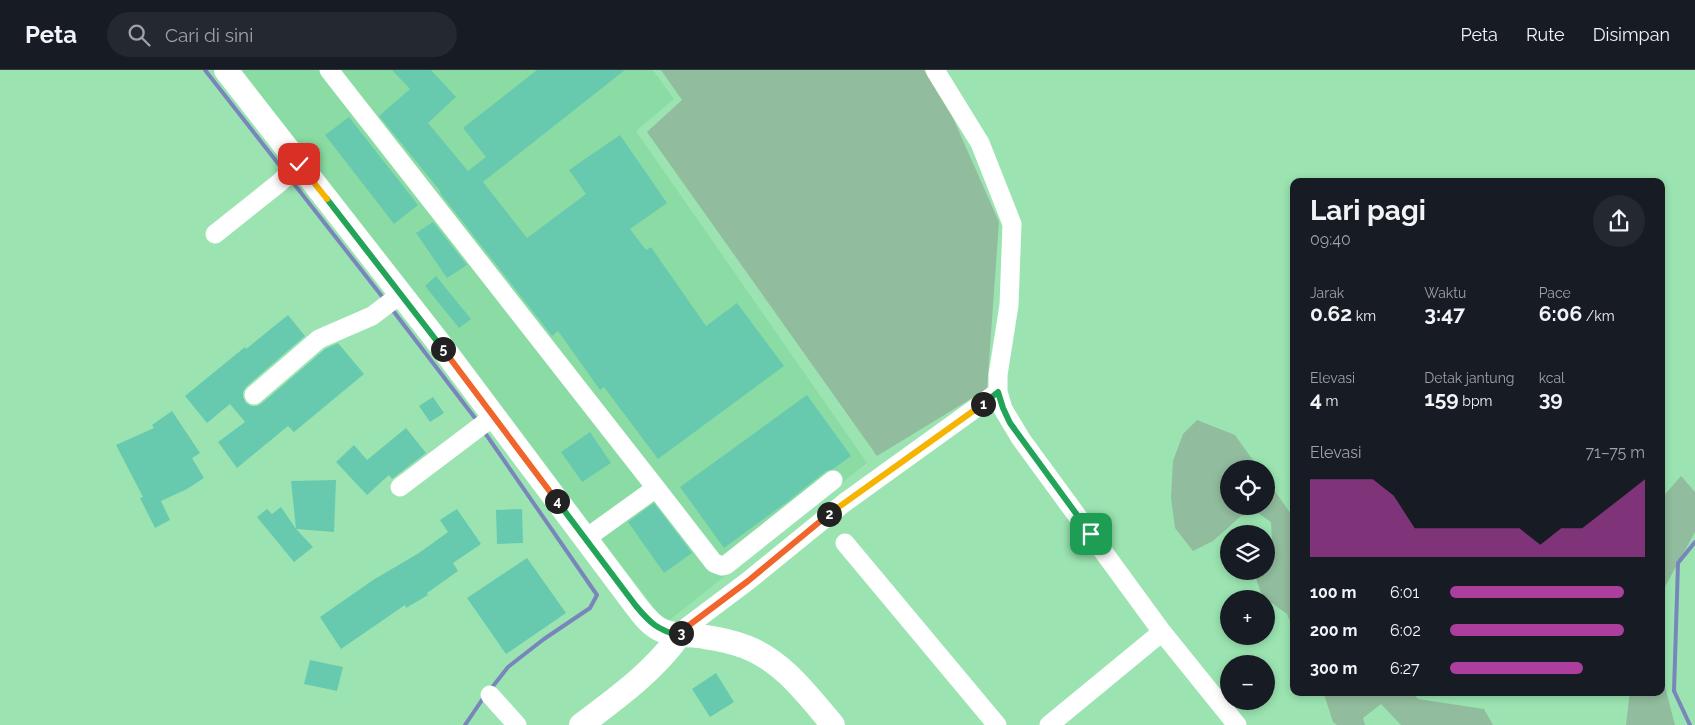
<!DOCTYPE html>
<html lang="id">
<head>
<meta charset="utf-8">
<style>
	:root { --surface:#171b24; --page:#242831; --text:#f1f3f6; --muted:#9ea1a6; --line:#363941; --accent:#ac3f9e }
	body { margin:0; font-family:Raleway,sans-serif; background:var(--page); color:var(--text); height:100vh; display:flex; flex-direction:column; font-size:19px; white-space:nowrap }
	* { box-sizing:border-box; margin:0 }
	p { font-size:16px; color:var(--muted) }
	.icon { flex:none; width:28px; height:28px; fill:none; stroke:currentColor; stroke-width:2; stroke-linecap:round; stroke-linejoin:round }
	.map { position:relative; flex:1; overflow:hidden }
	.sheet { position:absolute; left:1290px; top:108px; width:375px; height:518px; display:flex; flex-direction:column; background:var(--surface); border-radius:10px; box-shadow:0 2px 8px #0003 }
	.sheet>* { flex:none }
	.buttons { position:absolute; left:1220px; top:390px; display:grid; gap:10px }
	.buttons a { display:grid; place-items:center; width:55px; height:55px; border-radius:50%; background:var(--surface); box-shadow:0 2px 8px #0003; font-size:25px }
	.pin { position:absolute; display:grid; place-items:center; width:42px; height:42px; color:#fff; margin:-21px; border-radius:10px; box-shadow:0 2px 8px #0006 }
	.km { position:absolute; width:25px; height:25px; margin:-12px; border-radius:50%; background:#222; color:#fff; font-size:14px; line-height:25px; text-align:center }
	.round { display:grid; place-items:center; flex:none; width:52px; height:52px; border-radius:26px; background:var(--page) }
	.summary { display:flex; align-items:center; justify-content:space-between; height:85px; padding:0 20px }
	h1 { font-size:28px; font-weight:700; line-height:38px }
	.stats { display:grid; grid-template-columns:repeat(3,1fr); gap:8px; height:85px; padding:5px 20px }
	.stats div { display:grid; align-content:center }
	.stats b { font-size:21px; font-weight:700 }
	.stats small { font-size:14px; font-weight:400 }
	.stats p { font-size:14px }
	.chart { height:140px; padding:10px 20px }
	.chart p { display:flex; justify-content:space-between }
	.chart svg { width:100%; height:90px; margin-top:5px; fill:var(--accent); opacity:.7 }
	ul { padding:0 20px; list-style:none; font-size:16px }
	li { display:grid; grid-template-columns:80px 60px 1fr; align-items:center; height:38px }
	li i { height:12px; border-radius:6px; background:var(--accent) }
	header { display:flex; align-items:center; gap:30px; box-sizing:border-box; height:70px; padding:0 25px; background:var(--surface); border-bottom:1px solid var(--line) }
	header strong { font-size:24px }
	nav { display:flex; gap:28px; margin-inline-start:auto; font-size:18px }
	.search { width:350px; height:45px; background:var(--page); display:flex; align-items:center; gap:12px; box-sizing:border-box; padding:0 18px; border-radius:28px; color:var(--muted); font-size:19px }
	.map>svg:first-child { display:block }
</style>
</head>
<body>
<header>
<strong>Peta</strong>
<div class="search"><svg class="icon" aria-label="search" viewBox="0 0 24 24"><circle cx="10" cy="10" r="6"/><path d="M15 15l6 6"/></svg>Cari di sini</div>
<nav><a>Peta</a><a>Rute</a><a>Disimpan</a></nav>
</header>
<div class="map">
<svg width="1695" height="655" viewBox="0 0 1695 655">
	<rect width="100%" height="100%" fill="#9be4b1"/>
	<path fill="#8bdca4" d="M237 0H653L674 29 636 61 867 393 666 553Z"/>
	<path fill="#91bc9d" d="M661 0H924L953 48 999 152 987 319 877 386 647 62 682 30Z
		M1197 350 1235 365 1259 399H1229V436H1266V409L1294 448V561L1287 544 1262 526 1255 505 1260 501H1266V495L1273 489 1271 452 1258 443 1241 446 1213 471 1193 481 1175 458 1171 428 1173 391 1183 364Z
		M1681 406 1695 422V462L1662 522 1664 613 1675 655H1626L1630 621H1661V429Z
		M1323 621H1411L1418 629 1484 639 1493 655H1401L1381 634 1363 648 1365 655H1337L1333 652Z"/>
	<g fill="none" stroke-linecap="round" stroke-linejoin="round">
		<path stroke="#7886bc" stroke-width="4" d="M205 0 284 101
			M291 110 384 229
			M391 238 478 352
			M483 360 597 525 590 538 544 569 508 597 490 620
			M465 655 484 627
			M1690 655 1674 621 1678 493 1695 472"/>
	</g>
	<path fill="#67caaf" d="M392 0H431L456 27 428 53 468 101 486 87 463 58 537 0H625L483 112 527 168 586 124 569 100 620 65 667 133 630 159 646 180 651 177 706 256 737 233 784 296 658 389 604 317 600 320 558 261 552 266 440 123 441 122 379 46 410 19Z
		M349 47 418 135 394 154 325 65Z
		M433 152 467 195 447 208 416 163Z
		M436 206 471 249 459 258 425 216Z
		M288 245 305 266 246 317 243 322V327L246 333 251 336H257L261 334 325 279 338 273 364 304 294 362 288 356 237 398 218 372 245 352 230 334 207 353 185 326 245 277 246 279Z
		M807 325 851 386 833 399 826 401 787 432 724 478 680 417Z
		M433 327 444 343 430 352 419 336Z
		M172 341 200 383 192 388 204 408 187 419 161 431 170 450 155 458 140 428 143 427 116 375 154 358 152 355Z
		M406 358 426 383 392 409 389 405 367 425 336 392 354 375 367 390Z
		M590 362 611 393 582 412 561 382Z
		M336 410 334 462 296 459 291 411Z
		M654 433 692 483 664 503 628 452Z
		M281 437 296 459 313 477 294 492 257 447 267 439 272 444Z
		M457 439 481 474 453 493 458 501 427 523 428 525 406 538 405 535 341 579 320 547 373 510 419 483 448 462 440 450Z
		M522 439 523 473 497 474 496 440Z
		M527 488 566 543 506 584 467 528Z
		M310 590 343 597 337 621 304 614Z
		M716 603 734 632 710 647 692 619Z"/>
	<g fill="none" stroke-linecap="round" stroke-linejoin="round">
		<path stroke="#fff" stroke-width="19" d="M329 0 656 418 585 469
			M935 0 980 73 1012 154 1009 235 998 305V322L1003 339 1021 369 1162 562 1237 655
			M215 164 279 113 299 94
			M254 325 319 269 372 246 401 224
			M400 417 494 346
			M656 418 714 493 722 496 726 495 833 410
			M845 473 997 655
			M679 566 688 556 748 511 844 433 998 322
			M490 625 517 655
			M1049 655 1162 562"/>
		<path stroke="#fff" stroke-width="24" d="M226 0 439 273 636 536C643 545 650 555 661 560 675 567 690 564 705 567 719 569 733 572 746 577 783 591 808 626 833 655
			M581 655C617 628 653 602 679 566"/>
	</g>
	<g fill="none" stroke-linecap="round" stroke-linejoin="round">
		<defs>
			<path id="split-1" d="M983 334 998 322 1003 338 1010 353 1091 464"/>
			<path id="split-2" d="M829 444 983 334"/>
			<path id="split-3" d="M681 563 688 556 748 511 829 444"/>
			<path id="split-4" d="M557 431 636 536C651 554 657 559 679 566L681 563"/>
			<path id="split-5" d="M443 279 557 431"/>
			<path id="split-6" d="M327 129 443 279"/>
			<path id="split-7" d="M299 94 327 129"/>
		</defs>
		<use href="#split-1" stroke="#fff" stroke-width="10"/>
		<use href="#split-2" stroke="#fff" stroke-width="10"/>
		<use href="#split-3" stroke="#fff" stroke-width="10"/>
		<use href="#split-4" stroke="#fff" stroke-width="10"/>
		<use href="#split-5" stroke="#fff" stroke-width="10"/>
		<use href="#split-6" stroke="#fff" stroke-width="10"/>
		<use href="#split-7" stroke="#fff" stroke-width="10"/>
		<use href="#split-1" stroke="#22a559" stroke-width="6"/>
		<use href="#split-2" stroke="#f5b400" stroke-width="6"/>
		<use href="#split-3" stroke="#f0652b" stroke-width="6"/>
		<use href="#split-4" stroke="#22a559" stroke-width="6"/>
		<use href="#split-5" stroke="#f0652b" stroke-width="6"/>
		<use href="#split-6" stroke="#22a559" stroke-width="6"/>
		<use href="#split-7" stroke="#f5b400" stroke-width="6"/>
	</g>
</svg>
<div class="buttons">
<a><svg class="icon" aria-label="locate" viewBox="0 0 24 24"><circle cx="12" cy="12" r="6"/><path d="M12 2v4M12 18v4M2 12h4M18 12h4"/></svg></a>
<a><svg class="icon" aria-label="layers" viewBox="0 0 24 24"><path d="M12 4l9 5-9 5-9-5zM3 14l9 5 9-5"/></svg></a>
<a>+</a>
<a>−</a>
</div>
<div class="pin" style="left:1091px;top:464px;background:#1e9e55"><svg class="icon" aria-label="arrive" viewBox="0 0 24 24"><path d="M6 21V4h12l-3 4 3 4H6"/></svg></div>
<div class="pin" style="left:299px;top:94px;background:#d93025"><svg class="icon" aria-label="check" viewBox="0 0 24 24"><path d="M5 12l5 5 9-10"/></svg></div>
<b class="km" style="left:983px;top:334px">1</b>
<b class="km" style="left:829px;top:444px">2</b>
<b class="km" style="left:681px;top:563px">3</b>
<b class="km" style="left:557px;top:431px">4</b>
<b class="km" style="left:443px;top:279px">5</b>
<section class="sheet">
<div class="summary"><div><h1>Lari pagi</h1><p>09:40</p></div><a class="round"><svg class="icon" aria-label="share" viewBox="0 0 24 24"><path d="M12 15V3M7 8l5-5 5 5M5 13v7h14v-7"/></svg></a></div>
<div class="stats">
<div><p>Jarak</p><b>0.62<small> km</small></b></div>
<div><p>Waktu</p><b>3:47</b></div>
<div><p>Pace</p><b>6:06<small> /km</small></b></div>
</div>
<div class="stats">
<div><p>Elevasi</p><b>4<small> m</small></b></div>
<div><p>Detak jantung</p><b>159<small> bpm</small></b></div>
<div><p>kcal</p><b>39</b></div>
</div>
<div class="chart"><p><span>Elevasi</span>71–75 m</p>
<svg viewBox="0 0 160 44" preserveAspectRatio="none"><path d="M0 44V6L10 6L20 6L30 6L40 14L50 30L60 30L70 30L80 30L90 30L100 30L110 38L120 30L130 30L140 22L150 14L160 6V44z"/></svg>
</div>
<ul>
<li><b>100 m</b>6:01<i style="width:89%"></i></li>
<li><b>200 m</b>6:02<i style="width:89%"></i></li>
<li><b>300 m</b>6:27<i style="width:68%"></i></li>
</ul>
</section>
</div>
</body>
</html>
